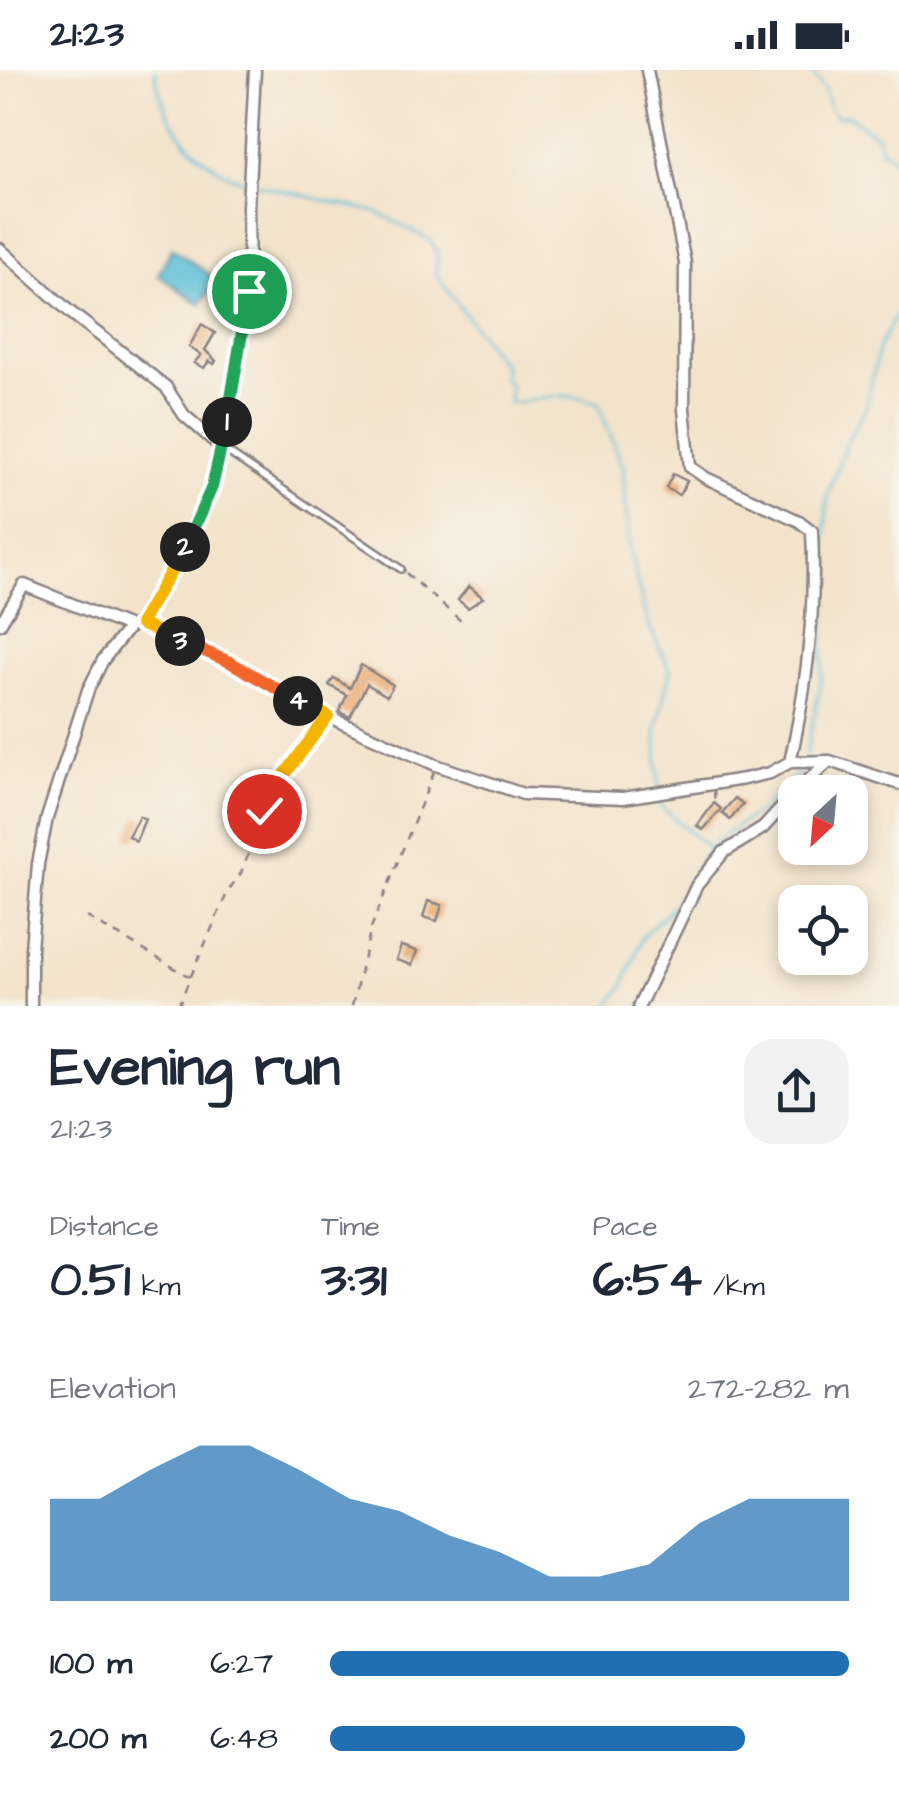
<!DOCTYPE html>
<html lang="en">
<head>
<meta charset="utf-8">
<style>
	:root { --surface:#fff; --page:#f2f2f3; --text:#1f2937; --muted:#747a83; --accent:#1f6fb2 }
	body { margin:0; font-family:"Architects Daughter",sans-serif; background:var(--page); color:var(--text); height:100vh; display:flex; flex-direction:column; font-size:38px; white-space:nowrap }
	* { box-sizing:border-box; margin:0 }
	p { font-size:32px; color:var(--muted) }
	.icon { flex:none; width:55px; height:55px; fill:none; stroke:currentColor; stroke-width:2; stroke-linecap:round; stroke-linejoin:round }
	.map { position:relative; height:936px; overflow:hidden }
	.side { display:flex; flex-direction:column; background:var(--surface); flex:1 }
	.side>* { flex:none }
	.needle { width:65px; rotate:206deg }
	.controls { position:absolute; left:778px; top:705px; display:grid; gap:20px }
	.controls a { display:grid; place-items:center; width:90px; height:90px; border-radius:20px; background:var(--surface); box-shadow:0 5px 15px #0003; font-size:50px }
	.pin { position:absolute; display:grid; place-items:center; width:85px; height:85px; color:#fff; margin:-42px; border:5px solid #fff; border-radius:50%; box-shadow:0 2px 10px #0007 }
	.km { position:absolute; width:50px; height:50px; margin:-25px; border-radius:50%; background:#222; color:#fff; font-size:28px; line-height:50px; text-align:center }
	.round { display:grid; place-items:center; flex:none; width:105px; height:105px; border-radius:30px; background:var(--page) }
	.headline { display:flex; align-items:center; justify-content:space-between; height:170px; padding:0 50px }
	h1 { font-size:55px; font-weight:700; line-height:75px }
	.figures { display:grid; grid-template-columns:repeat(3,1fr); gap:15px; height:170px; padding:10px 50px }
	.figures div { display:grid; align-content:center }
	.figures b { font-size:50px; font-weight:700 }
	.figures small { font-size:28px; font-weight:400 }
	.figures p { font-size:28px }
	.chart { height:280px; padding:20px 50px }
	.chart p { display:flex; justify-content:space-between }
	.chart svg { width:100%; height:180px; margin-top:10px; fill:var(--accent); opacity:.7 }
	ul { padding:0 50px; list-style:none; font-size:32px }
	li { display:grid; grid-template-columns:160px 120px 1fr; align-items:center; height:75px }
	li i { height:25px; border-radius:12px; background:var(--accent) }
	.status { display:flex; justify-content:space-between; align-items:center; height:70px; padding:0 50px; background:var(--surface); direction:ltr }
	.status svg { height:28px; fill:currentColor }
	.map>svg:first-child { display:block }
</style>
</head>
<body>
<div class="status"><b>21:23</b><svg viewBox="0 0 49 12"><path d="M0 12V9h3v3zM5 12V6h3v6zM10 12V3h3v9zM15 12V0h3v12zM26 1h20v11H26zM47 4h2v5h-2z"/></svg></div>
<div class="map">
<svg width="899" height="936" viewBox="0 0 899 936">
	<rect width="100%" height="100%" fill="#f7f3e8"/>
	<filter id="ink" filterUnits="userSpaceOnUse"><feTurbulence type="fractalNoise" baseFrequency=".01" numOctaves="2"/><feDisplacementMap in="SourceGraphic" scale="20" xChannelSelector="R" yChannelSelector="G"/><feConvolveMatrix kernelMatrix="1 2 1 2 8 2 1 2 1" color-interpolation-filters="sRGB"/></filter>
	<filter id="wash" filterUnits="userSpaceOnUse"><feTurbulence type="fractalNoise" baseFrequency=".0048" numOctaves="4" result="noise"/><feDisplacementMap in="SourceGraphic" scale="40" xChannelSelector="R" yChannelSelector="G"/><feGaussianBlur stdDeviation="2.25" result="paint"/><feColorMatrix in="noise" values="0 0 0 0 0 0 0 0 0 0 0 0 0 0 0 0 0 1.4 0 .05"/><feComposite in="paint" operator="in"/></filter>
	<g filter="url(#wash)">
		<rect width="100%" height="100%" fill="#f3e3cb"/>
		<path fill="#5bbfd9" stroke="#3e708a" stroke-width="2.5" d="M172 178 218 211 200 234 158 205Z"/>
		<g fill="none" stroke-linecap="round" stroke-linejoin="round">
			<path stroke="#5bbfd9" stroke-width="2.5" d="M155 0C162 53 196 94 246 112
				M810 0 824 19 830 39 836 46 848 45 877 66 881 79 895 89 899 105
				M254 114 376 142 430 170 437 183V206L505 298 503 307 510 316 509 333C551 330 553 319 598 333L623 397 629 476 638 517 650 558 670 600 656 662 659 717
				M806 686 822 606 827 428 846 373 866 337 879 277 899 239
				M660 724 662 737 709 779
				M608 936 623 917 642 867 676 833 703 785 716 771 763 739 782 717 803 700 804 694"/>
		</g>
		<g id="blocks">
			<path fill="#e9a871" d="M202 254 215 263 205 280 216 291 214 294 209 291 204 298 194 293 201 285 189 277Z
				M673 404 687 411 679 425 666 418Z
				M469 516 483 528 468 538 458 530Z
				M361 595 393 615 387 626 367 614 350 647 339 642 347 625 329 615 334 608 350 618Z
				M735 728 743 734 730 750 722 743Z
				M714 733 721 739 703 760 697 756Z
				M139 746 145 749 136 771 128 766Z
				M428 831 442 835 437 851 423 847Z
				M401 876 417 881 412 895 396 890Z"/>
		</g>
	</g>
	<g filter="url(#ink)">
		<use href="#blocks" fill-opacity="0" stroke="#8a8283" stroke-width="2.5"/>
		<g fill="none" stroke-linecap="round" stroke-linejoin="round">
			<defs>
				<path id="service" d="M226 381 401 499"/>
				<path id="minor" d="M647 0 685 193 684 339 690 397 706 408 799 451 812 461C816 538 807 617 790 692
					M0 179 70 242 166 317 184 345 223 379
					M0 554 24 515 129 557
					M140 554 230 593 305 636 364 663 436 695 523 724 623 728 744 709 770 703 790 692 830 691 899 714
					M796 722 829 691
					M31 936V879L38 794 47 748 88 620 103 590 129 557 140 554 157 529 212 417 223 379 249 221 248 137 255 0
					M639 936 697 815 724 782 763 758 795 723"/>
			</defs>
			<use href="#service" stroke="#8a8283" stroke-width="10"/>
			<use href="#minor" stroke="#8a8283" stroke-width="15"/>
			<path stroke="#8a8283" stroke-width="2.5" stroke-dasharray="8 8" stroke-linecap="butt" d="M406 503 461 551
				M714 721 715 732
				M87 847 190 907
				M178 936 228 821 241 803 272 723 321 654
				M352 936 371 858 434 702"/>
			<use href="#service" stroke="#fff" stroke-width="5"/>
			<use href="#minor" stroke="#fff" stroke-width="10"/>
		</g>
	</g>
	<g fill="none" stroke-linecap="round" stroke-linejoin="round" filter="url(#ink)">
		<defs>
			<path id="split-1" d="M227 352 249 221"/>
			<path id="split-2" d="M185 477 212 417 227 352"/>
			<path id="split-3" d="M180 571 140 554 185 477"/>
			<path id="split-4" d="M180 571 230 592 298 631"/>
			<path id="split-5" d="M264 741 272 722 328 646 298 631"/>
		</defs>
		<use href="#split-1" stroke="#fff" stroke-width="20"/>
		<use href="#split-2" stroke="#fff" stroke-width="20"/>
		<use href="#split-3" stroke="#fff" stroke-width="20"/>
		<use href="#split-4" stroke="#fff" stroke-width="20"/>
		<use href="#split-5" stroke="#fff" stroke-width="20"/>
		<use href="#split-1" stroke="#22a559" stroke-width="12"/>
		<use href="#split-2" stroke="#22a559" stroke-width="12"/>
		<use href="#split-3" stroke="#f5b400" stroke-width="12"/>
		<use href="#split-4" stroke="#f0652b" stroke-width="12"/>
		<use href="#split-5" stroke="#f5b400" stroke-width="12"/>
	</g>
</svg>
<div class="controls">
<a><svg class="needle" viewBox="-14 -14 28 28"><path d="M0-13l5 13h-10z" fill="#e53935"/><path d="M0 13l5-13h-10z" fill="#747a83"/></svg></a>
<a><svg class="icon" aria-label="locate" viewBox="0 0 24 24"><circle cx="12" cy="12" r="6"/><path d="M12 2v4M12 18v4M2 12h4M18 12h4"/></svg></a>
</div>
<div class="pin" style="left:249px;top:221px;background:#1e9e55"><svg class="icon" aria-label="arrive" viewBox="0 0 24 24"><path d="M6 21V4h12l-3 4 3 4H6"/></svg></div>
<div class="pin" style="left:264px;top:741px;background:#d93025"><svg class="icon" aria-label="check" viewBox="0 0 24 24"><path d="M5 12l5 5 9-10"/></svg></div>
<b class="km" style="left:227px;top:352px">1</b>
<b class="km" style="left:185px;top:477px">2</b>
<b class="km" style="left:180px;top:571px">3</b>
<b class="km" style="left:298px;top:631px">4</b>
</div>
<section class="side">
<div class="headline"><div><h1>Evening run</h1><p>21:23</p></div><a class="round"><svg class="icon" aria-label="share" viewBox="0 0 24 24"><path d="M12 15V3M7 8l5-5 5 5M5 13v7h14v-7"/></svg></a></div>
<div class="figures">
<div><p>Distance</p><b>0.51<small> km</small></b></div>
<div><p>Time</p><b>3:31</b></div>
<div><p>Pace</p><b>6:54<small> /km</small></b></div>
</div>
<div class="chart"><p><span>Elevation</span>272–282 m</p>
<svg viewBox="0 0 160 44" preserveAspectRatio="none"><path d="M0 44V19L10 19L20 12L30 6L40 6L50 12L60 19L70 22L80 28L90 32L100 38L110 38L120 35L130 25L140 19L150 19L160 19V44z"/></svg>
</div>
<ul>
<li><b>100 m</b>6:27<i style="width:100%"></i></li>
<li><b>200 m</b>6:48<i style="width:80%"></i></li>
</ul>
</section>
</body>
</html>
